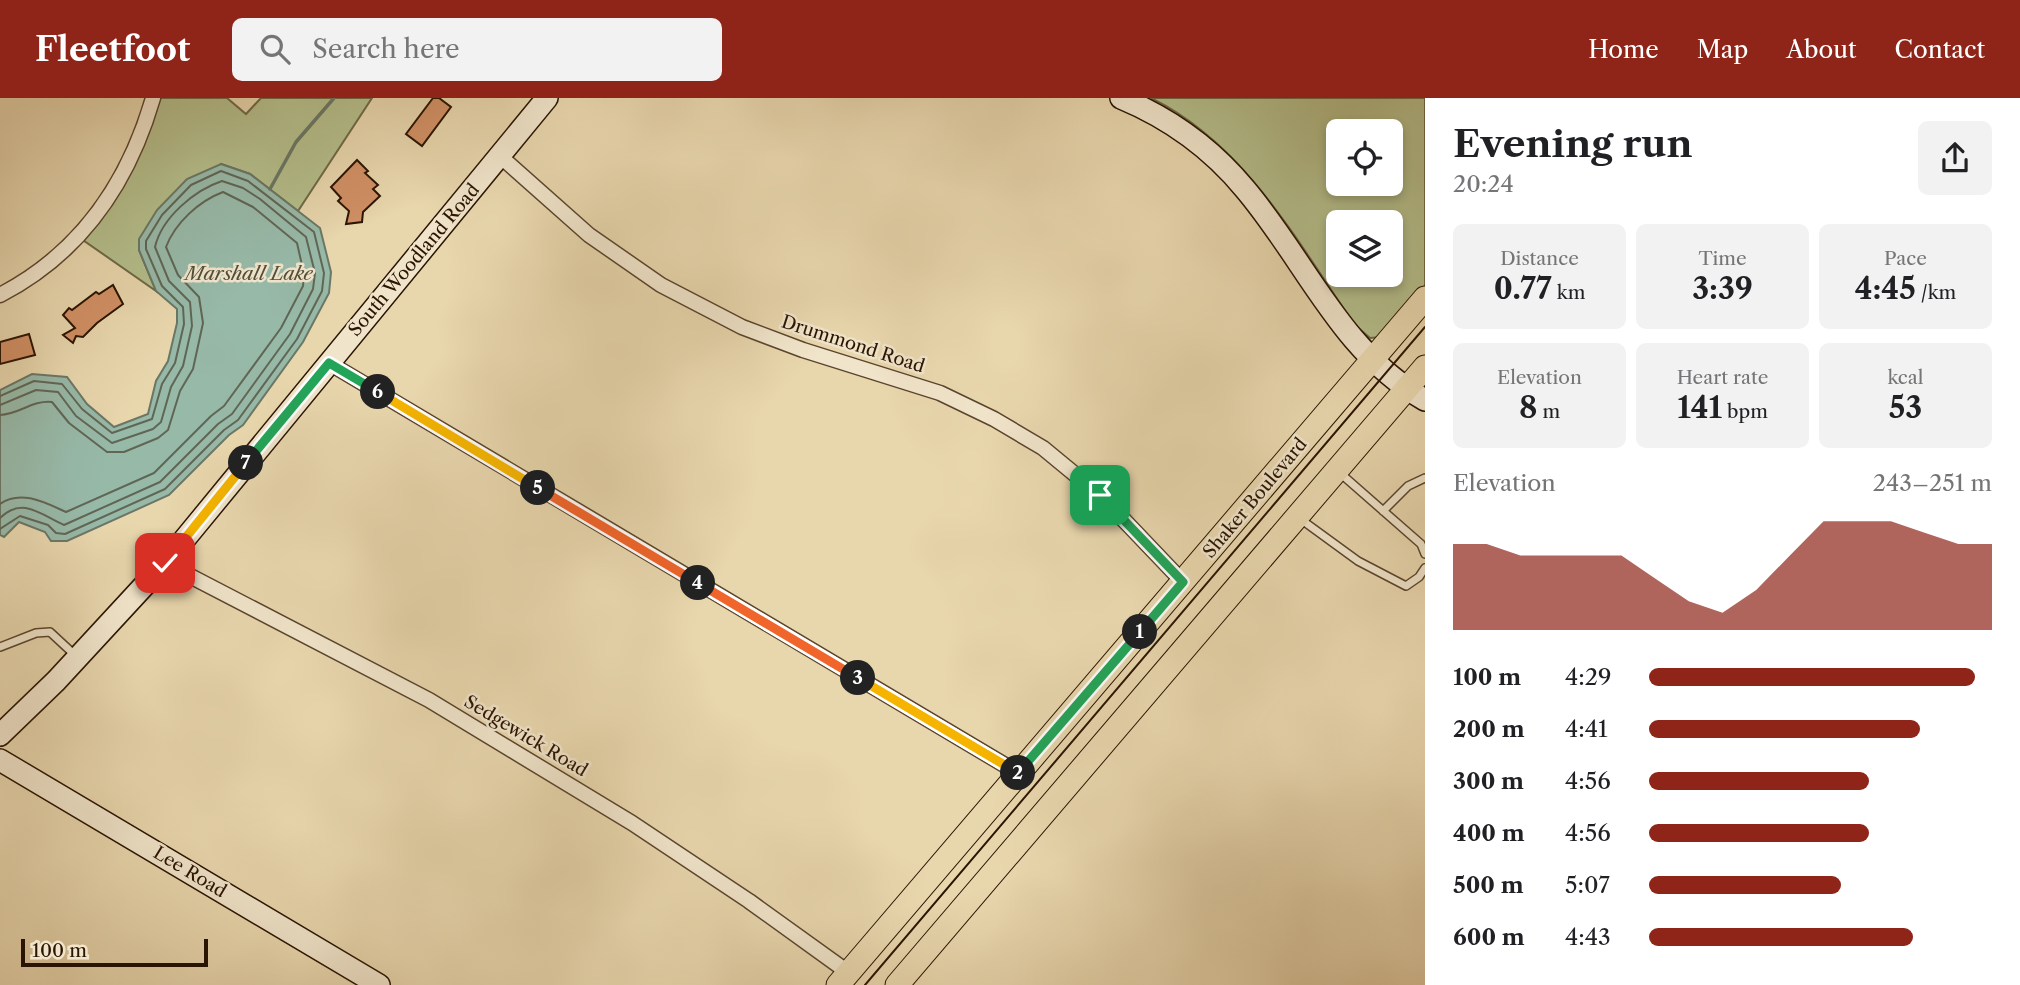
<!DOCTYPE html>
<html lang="en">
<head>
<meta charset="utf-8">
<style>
	:root { --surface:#fff; --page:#f2f2f2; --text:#202124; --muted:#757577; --accent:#8f2418 }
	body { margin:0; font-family:"Libre Caslon Text",serif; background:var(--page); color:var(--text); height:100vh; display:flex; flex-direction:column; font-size:26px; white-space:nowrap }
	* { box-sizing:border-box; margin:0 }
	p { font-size:23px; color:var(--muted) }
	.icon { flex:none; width:38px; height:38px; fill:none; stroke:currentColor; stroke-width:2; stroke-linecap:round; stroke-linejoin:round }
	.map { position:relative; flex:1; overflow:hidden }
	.details { display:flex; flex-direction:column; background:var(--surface); width:595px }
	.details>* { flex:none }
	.fabs { position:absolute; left:1326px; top:21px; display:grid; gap:14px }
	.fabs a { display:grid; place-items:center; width:77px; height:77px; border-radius:10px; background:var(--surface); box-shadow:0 4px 10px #0003; font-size:35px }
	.scale { position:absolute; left:21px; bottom:18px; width:187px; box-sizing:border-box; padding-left:7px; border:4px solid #2a1402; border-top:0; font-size:19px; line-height:24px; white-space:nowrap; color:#2a1402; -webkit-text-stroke:5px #f0e4ca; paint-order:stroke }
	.pin { position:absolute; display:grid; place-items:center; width:60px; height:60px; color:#fff; margin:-30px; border-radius:14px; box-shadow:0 4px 10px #0006 }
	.km { position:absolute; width:35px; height:35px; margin:-18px; border-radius:50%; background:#222; color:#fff; font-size:19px; line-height:35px; text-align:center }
	.round { display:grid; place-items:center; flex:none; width:74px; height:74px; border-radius:10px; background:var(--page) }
	.overview { display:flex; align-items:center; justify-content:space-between; height:119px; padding:0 28px }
	h1 { font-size:38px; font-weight:700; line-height:52px }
	.figures { display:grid; grid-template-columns:repeat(3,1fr); gap:10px; height:119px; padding:7px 28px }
	.figures div { display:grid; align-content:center; border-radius:10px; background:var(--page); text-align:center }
	.figures b { font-size:30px; font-weight:700 }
	.figures small { font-size:19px; font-weight:400 }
	.figures p { font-size:19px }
	.chart { height:196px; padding:14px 28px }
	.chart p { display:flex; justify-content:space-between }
	.chart svg { width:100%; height:126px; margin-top:7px; fill:var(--accent); opacity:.7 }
	ul { padding:0 28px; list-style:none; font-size:23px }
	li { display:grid; grid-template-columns:112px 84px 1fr; align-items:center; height:52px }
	li i { height:18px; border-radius:9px; background:var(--accent) }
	header { display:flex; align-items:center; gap:42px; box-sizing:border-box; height:98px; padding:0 35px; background:var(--accent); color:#fff }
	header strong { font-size:33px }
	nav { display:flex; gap:38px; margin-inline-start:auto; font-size:24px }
	.search { width:490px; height:63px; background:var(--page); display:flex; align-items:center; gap:18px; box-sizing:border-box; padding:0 24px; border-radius:10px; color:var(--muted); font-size:26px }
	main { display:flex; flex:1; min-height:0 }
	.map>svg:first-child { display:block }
</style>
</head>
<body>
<header>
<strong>Fleetfoot</strong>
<div class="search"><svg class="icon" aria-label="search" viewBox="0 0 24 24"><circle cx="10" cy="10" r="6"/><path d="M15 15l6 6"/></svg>Search here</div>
<nav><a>Home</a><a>Map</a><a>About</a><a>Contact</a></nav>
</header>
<main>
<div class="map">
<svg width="1425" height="887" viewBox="0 0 1425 887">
	<rect width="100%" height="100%" fill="#e8d6ad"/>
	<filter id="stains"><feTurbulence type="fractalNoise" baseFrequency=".00286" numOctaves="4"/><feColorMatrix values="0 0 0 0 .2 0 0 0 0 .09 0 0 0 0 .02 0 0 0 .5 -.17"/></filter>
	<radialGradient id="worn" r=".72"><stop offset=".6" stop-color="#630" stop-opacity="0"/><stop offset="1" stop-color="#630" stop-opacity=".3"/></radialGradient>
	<path fill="#b4be8b" stroke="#6f6946" stroke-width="2" fill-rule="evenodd" d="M153 0H227L246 16 261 0H372L298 113 250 76 221 66 139 152 156 193 80 140 97 120Z
		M1151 0H1425V188L1382 239 1370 240 1355 227C1297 144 1245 46 1151 0ZM1339 33H1391V86H1339ZM1339 124H1391V177H1339Z"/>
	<path fill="#97b9a8" stroke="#6b7766" stroke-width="2" d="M221 66 250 76 320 130 331 174 329 195 303 244 243 327 229 337 169 397 67 443H51L45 434 19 424 4 439 0 437V292L32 276 67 279 87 306 114 329 148 316 156 283 168 263 177 225V211L156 193 139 152V141L157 112 187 81Z"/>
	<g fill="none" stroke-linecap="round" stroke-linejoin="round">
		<path stroke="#606655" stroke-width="2" d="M0 298 34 283 62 286 82 311 112 335 152 321 162 286 175 265 184 226 183 209 162 188 146 151V143L162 117 191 87 221 73 248 83 314 134 324 175 322 193 297 241 238 322 224 332 165 391 65 436 56 435 48 427 20 418 0 431
			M0 307 36 292 58 294 76 318 112 345 153 331 161 324 171 289 183 268 192 228 190 204 169 183 155 149C162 119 195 92 222 83L243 90 260 101 306 139 315 175 313 191 290 236 232 316 218 326 160 384 64 427C41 417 23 398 0 420
			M0 317C20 316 32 302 52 304L69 325 107 354H124L158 340 168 332 180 293 193 271 203 225 199 199 178 177 166 149C175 125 199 103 223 94L253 109 297 145 304 176 303 188 281 230 224 308 211 318 154 375 66 414C46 405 21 391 0 406"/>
		<path stroke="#6b7766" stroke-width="3.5" d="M270 91 296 44 334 0"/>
	</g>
	<path fill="#d19065" stroke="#2a1402" stroke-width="2" d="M433 0H439L451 9 422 48 406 36Z
		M357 62 368 73 365 75 378 87 373 91 380 98 363 114 362 124 346 126 349 113 338 103 341 100 331 89Z
		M113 187 123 206 97 225 83 239 76 238 73 245 63 237 75 230 63 217 69 210 72 212 96 194 99 196Z
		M29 236 35 257 0 266V244Z"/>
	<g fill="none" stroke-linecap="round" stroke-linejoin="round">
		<defs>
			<path id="lane" d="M1340 375 1421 446 1425 456
				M1383 413 1408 388 1425 380
				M1299 420 1358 463 1406 488 1419 479 1425 470
				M0 549 36 535 50 534 77 559"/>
			<path id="street" d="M500 58 589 137 661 187 742 229 803 252 940 295 994 321 1043 350 1100 397 1183 484
				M0 197C81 155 128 86 153 0
				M329 265 1018 675
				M165 465 429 602 632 725 749 803 849 875"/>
			<path id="secondary" d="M1121 0C1169 20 1212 51 1245 91 1306 163 1340 253 1425 302
				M0 637 56 583 165 465 547 0
				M0 662 379 887"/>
			<path id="primary" d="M838 887 1425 200
				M897 887 1425 269"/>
		</defs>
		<use href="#lane" stroke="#5a442d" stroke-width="10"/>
		<use href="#street" stroke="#5a442d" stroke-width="17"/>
		<use href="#secondary" stroke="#2a1402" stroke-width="24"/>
		<use href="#primary" stroke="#2a1402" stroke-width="25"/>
		<use href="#lane" stroke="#f0e4ca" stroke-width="7"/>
		<use href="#street" stroke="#f0e4ca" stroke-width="14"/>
		<use href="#secondary" stroke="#f0e4ca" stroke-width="21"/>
		<use href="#primary" stroke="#e8d6ad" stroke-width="23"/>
		<path stroke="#2a1402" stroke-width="2" d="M865 887 1425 229"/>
	</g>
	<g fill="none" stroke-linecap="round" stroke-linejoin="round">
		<defs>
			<path id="split-1" d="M1100 397 1183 484 1140 534"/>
			<path id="split-2" d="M1018 675 1140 534"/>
			<path id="split-3" d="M858 580 1018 675"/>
			<path id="split-4" d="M698 485 858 580"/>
			<path id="split-5" d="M538 390 698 485"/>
			<path id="split-6" d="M378 294 538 390"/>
			<path id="split-7" d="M246 365 329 265 378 294"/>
			<path id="split-8" d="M165 465 246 365"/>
		</defs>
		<use href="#split-1" stroke="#fff" stroke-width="14"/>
		<use href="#split-2" stroke="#fff" stroke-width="14"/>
		<use href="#split-3" stroke="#fff" stroke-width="14"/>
		<use href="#split-4" stroke="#fff" stroke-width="14"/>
		<use href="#split-5" stroke="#fff" stroke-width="14"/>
		<use href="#split-6" stroke="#fff" stroke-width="14"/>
		<use href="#split-7" stroke="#fff" stroke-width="14"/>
		<use href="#split-8" stroke="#fff" stroke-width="14"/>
		<use href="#split-1" stroke="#22a559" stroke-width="9"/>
		<use href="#split-2" stroke="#22a559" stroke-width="9"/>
		<use href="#split-3" stroke="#f5b400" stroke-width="9"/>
		<use href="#split-4" stroke="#f0652b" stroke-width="9"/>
		<use href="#split-5" stroke="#f0652b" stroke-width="9"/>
		<use href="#split-6" stroke="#f5b400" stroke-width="9"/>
		<use href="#split-7" stroke="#22a559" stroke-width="9"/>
		<use href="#split-8" stroke="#f5b400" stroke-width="9"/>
	</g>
	<g text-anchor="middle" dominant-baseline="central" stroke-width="5" stroke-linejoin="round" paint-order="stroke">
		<g font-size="18" fill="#2a1402" stroke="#f0e4ca">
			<text transform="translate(414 162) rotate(-50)">South Woodland Road</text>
			<text transform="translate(853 246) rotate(18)">Drummond Road</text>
			<text transform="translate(1255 400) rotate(-50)">Shaker Boulevard</text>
			<text transform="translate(526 638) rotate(31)">Sedgewick Road</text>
			<text transform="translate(190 774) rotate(31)">Lee Road</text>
		</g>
		<g font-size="19" font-style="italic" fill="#504e3c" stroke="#f0e4ca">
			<text x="249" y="175">Marshall Lake</text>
		</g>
	</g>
	<rect width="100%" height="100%" filter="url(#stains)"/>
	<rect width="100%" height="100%" fill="url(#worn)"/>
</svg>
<div class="fabs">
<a><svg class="icon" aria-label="locate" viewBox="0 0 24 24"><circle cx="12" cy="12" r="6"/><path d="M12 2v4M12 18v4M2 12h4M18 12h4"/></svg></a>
<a><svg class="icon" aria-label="layers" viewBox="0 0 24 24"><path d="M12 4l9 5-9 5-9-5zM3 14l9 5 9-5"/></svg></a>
</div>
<div class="scale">100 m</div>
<div class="pin" style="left:1100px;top:397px;background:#1e9e55"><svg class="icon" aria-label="arrive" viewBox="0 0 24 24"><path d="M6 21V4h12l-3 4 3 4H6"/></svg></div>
<div class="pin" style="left:165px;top:465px;background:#d93025"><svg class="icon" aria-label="check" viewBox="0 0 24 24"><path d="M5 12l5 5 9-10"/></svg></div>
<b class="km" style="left:1140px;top:534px">1</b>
<b class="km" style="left:1018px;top:675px">2</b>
<b class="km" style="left:858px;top:580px">3</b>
<b class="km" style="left:698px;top:485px">4</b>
<b class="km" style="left:538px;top:390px">5</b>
<b class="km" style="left:378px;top:294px">6</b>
<b class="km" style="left:246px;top:365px">7</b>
</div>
<section class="details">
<div class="overview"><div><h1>Evening run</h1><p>20:24</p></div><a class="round"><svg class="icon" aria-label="share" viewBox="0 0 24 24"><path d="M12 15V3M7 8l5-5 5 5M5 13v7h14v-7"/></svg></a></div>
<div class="figures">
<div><p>Distance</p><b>0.77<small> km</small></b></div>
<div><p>Time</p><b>3:39</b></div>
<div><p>Pace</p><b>4:45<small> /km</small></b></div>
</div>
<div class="figures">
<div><p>Elevation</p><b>8<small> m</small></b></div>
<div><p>Heart rate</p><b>141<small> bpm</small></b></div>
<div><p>kcal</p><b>53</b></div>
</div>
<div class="chart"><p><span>Elevation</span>243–251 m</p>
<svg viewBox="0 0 160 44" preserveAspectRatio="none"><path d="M0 44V14L10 14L20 18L30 18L40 18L50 18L60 26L70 34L80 38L90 30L100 18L110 6L120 6L130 6L140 10L150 14L160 14V44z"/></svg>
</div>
<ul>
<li><b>100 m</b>4:29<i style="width:95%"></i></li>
<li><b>200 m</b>4:41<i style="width:79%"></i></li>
<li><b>300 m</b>4:56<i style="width:64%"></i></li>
<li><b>400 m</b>4:56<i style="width:64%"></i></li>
<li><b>500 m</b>5:07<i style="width:56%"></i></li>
<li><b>600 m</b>4:43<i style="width:77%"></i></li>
</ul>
</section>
</main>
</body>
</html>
